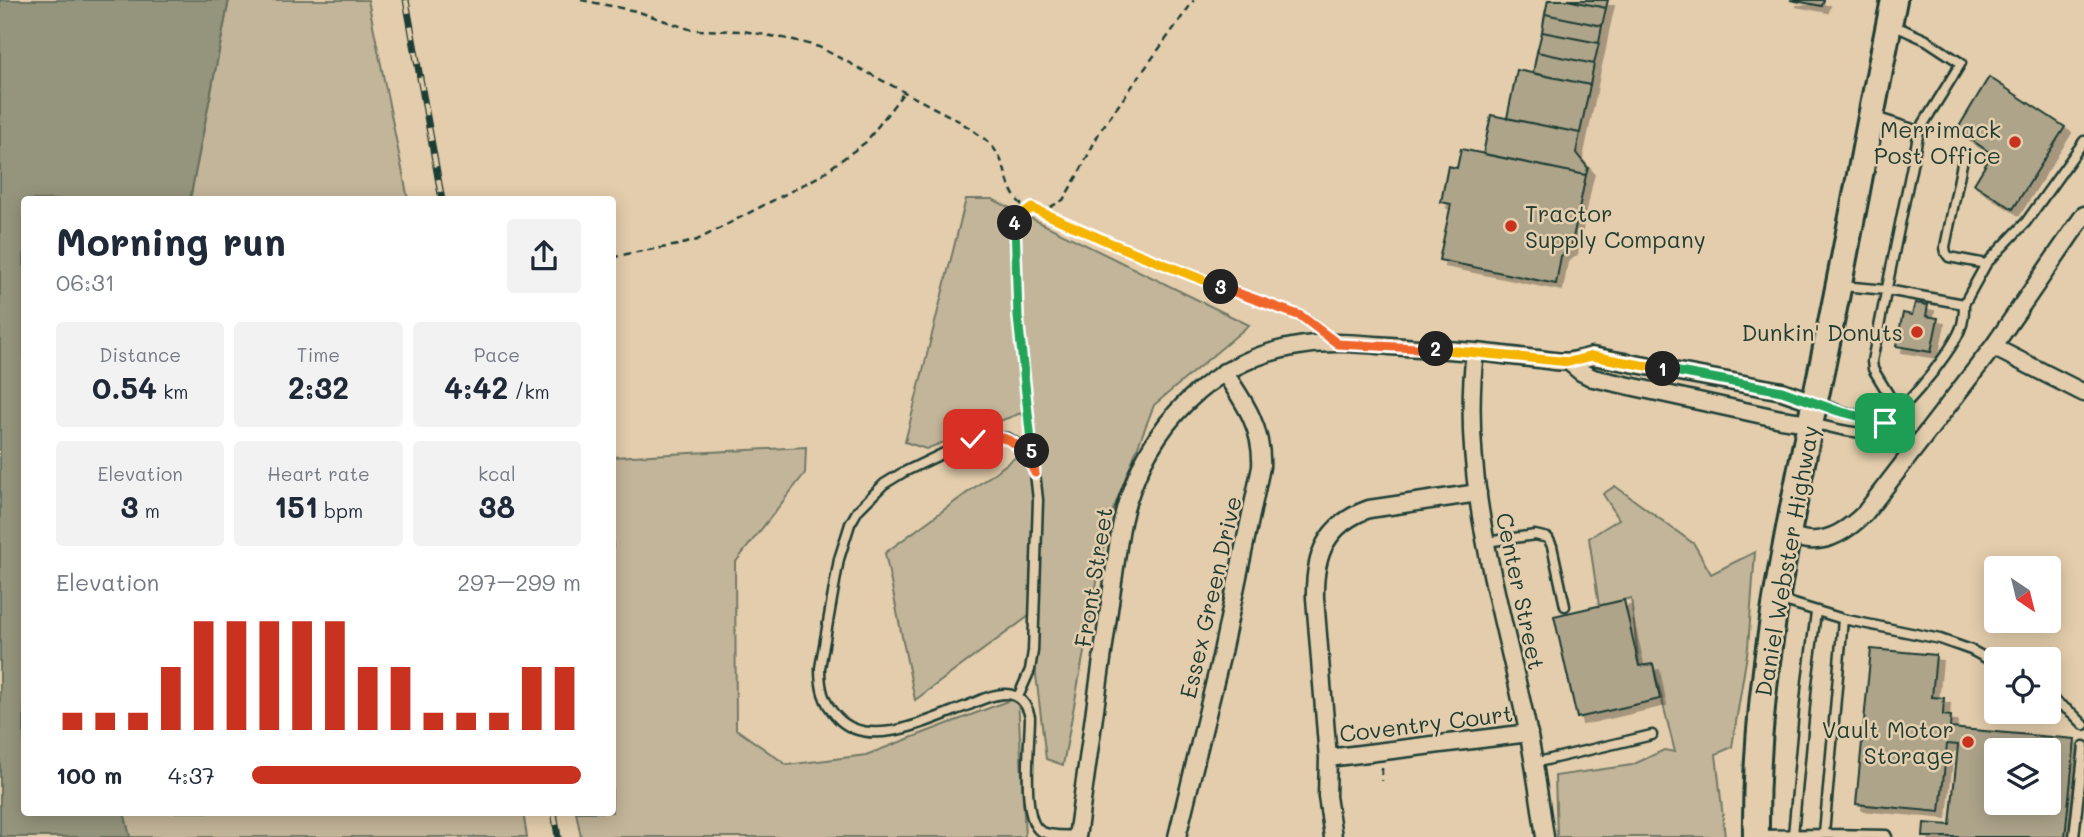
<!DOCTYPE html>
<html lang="en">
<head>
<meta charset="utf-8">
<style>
	:root { --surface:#fff; --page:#f2f2f3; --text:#1f2937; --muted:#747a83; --accent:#c8321e }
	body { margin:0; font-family:Mali,sans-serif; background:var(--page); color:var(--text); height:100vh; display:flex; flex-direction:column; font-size:26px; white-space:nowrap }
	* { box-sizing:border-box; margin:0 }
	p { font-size:23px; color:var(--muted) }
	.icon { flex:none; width:38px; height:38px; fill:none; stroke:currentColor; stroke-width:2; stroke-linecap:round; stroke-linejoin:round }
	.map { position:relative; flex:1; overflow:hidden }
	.side { position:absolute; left:21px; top:196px; width:595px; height:620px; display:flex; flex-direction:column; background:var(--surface); border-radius:7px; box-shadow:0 4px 18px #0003 }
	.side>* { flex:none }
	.needle { width:46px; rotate:145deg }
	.buttons { position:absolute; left:1984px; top:556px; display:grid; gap:14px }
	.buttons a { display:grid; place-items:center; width:77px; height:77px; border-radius:7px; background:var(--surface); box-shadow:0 4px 18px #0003; font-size:35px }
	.pin { position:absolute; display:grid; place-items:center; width:60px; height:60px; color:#fff; margin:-30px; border-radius:14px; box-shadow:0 4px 10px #0006 }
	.km { position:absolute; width:35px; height:35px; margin:-18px; border-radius:50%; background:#222; color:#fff; font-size:19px; line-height:35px; text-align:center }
	.round { display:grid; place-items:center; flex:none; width:74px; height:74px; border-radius:7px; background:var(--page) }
	.headline { display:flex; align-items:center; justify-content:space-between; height:119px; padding:0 35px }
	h1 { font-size:38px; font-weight:800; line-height:52px }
	.figures { display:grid; grid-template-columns:repeat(3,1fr); gap:10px; height:119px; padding:7px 35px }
	.figures div { display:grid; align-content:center; border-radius:7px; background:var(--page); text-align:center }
	.figures b { font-size:30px; font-weight:800 }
	.figures small { font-size:19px; font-weight:400 }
	.figures p { font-size:19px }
	.chart { height:196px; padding:14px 35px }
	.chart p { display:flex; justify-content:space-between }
	.chart svg { width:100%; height:126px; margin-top:7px; stroke:var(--accent); stroke-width:6 }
	ul { padding:0 35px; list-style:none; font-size:23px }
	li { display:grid; grid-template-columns:112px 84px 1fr; align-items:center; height:52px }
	li i { height:18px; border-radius:9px; background:var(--accent) }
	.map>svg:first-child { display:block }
</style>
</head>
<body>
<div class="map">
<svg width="2084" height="837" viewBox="0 0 2084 837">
	<defs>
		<filter id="shadow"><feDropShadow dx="6" dy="6" stdDeviation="0" flood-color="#0004"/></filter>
	</defs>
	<rect width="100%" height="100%" fill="#e3cdac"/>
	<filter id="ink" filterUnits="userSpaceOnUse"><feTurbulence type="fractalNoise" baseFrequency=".0143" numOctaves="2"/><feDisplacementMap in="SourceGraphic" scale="14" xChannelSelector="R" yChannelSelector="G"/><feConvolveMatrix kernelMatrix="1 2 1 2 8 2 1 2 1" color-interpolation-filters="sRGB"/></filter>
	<g filter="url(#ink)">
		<path fill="#c3b599" stroke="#717966" stroke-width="2" d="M229 0H368L408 199 190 200Z
			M966 199H992L1249 325 1154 405 1108 523 1063 765 1046 759 1029 616 915 700 885 553 1031 446 1021 413 926 449 905 442Z
			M806 447 805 473 735 563 736 729 787 765 866 755 1018 697 1025 837H581L576 812H612L613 457Z
			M1615 486 1694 544 1711 574 1755 552 1748 648 1732 747 1716 754 1725 837H1557L1555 776 1632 765 1664 750 1675 752 1653 664 1639 666 1631 598 1599 606 1589 538 1619 519 1603 494Z
			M124 812H523L527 837H130Z"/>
		<path fill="#95947c" stroke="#66715f" stroke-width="2" d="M0 0H229L190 199 24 200V812H124L130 837H0Z"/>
		<path fill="#ada48a" stroke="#1f3d34" stroke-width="2" fill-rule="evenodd" filter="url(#shadow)" d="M1548 0H1567L1606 8 1602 26 1545 14Z
			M1567 0H1608L1606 8Z
			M1790 0H1824L1822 6Z
			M1545 14 1602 26 1599 43 1542 32Z
			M1542 32 1599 43 1594 64 1537 52Z
			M1537 52 1594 64 1590 85 1533 73Z
			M1517 70 1590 85 1580 133 1507 118Z
			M1989 77 2065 127 2013 209 1974 184 1992 154 1957 130Z
			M1491 115 1580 133 1576 153 1588 168 1586 175 1483 154Z
			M1461 149 1586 175 1571 248 1561 256 1556 284 1439 260 1451 204 1441 202 1448 166 1457 168Z
			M1915 303 1928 305 1926 316 1938 318 1931 352 1896 346 1903 313 1912 315Z
			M1624 600 1639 666 1653 664 1660 699 1577 718 1554 616Z
			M1871 649 1936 655 1932 697 1944 698 1943 715 1951 716 1950 728 2075 739 2065 837H1923L1924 823 1950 825 1958 745 1947 744 1940 812 1856 804ZM1997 751H2049V803H1997Z"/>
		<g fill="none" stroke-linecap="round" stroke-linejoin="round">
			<defs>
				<path id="lane" d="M1875 117 1919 131 1961 63 1926 40 1893 25
					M1964 154 1945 247 1946 253 1949 257 1986 264
					M1842 286 1887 290 1964 304 1986 264 2026 222 2084 141
					M1818 403 1838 410 1885 423
					M1898 410 1873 369 1872 361 1919 131
					M1814 424C1828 426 1854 435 1867 432 1893 427 1950 355 1960 330 1964 322 1964 313 1964 304
					M1486 542 1535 535 1548 538 1552 546 1565 606
					M1843 619 1940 639 1971 650 1997 664
					M1018 697 1030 670 1033 651 1038 500 1035 473 1024 452 1016 443 1008 438 987 436 973 439 902 473 884 484 858 510 850 524 839 559 820 668C820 688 823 702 837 717 869 752 933 718 969 705 980 700 993 694 1005 694 1019 694 1027 704 1030 717 1030 740 1021 816 1039 830 1049 837 1066 835 1077 836
					M2049 697 2072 713 2084 725
					M1534 763 1652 735
					M1824 834 1886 835 1887 837
					M1760 835 1824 834 1843 619 1778 599
					M1793 835 1807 683 1816 612
					M2074 837 2084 746"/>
				<path id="street" d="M1993 347 2084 393
					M1475 352C1459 480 1502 607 1528 731 1535 766 1540 802 1545 837
					M1569 362 1581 372 1593 378 1781 419 1810 423
					M1787 534C1794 536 1802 540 1809 540 1831 542 1851 527 1865 513L1993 347 2084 215
					M1328 758 1529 733
					M1077 837 1117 553C1120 532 1123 511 1131 491 1159 412 1221 356 1305 345 1333 341 1363 344 1390 346 1419 348 1447 350 1476 352 1497 354 1518 357 1539 359 1549 360 1561 363 1571 361 1578 360 1585 358 1592 356L1782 391 1814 402
					M1177 837 1221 657 1261 467C1263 429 1245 403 1224 372
					M1333 837 1327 796 1328 758 1315 598C1314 555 1326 524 1369 509L1478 493"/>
				<path id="primary" d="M1756 837C1754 657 1797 493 1832 318 1854 212 1872 106 1894 0"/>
			</defs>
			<use href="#lane" stroke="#1f3d34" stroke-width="13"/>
			<use href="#street" stroke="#1f3d34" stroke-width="21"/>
			<use href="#primary" stroke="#1f3d34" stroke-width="30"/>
			<path stroke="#1f3d34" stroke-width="2.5" stroke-dasharray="7 5" stroke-linecap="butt" d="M581 0 636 11 692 30 743 31 794 40 819 47 959 121C972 130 986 138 995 150 1009 169 1004 189 1023 206L1180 272 1301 316 1316 327
				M612 258C640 249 669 249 697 240L818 177 866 142 904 92
				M1032 444 1018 317 1015 220 1032 208 1047 209 1063 200 1079 173 1100 131 1194 0
				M1382 768V781"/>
			<use href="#lane" stroke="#e3cdac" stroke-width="8"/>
			<use href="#street" stroke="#e3cdac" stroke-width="16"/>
			<use href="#primary" stroke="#e3cdac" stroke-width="24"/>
			<defs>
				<path id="rail" d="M406 0 442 200
					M554 812 558 837"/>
			</defs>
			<use href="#rail" stroke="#1f3d34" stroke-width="7"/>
			<use href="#rail" stroke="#e3cdac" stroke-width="4.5" stroke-dasharray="13" stroke-linecap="butt"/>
		</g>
	</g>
	<g fill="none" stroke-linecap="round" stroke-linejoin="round" filter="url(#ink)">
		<defs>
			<path id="split-1" d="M1663 369 1782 391 1838 411 1885 423"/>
			<path id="split-2" d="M1436 349 1569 362 1592 356 1663 369"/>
			<path id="split-3" d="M1221 287 1301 316 1338 344 1436 349"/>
			<path id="split-4" d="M1015 223V220L1032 208 1113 244 1221 287"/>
			<path id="split-5" d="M1015 223 1018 317 1032 451"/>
			<path id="split-6" d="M973 439C1010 432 1019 442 1035 473L1032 451"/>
		</defs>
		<use href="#split-1" stroke="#fff" stroke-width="14"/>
		<use href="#split-2" stroke="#fff" stroke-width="14"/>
		<use href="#split-3" stroke="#fff" stroke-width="14"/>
		<use href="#split-4" stroke="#fff" stroke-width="14"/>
		<use href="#split-5" stroke="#fff" stroke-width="14"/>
		<use href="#split-6" stroke="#fff" stroke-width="14"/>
		<use href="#split-1" stroke="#22a559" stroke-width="9"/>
		<use href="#split-2" stroke="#f5b400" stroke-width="9"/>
		<use href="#split-3" stroke="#f0652b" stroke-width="9"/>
		<use href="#split-4" stroke="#f5b400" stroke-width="9"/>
		<use href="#split-5" stroke="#22a559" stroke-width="9"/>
		<use href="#split-6" stroke="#f0652b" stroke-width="9"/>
	</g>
	<g fill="#c8321e" stroke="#e3cdac" stroke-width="2.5">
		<circle cx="2015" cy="142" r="7"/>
		<circle cx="1511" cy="226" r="7"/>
		<circle cx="1917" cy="332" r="7"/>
		<circle cx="1968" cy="742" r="7"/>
	</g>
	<g text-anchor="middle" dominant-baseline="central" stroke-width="5" stroke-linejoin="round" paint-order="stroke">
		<g font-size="23" fill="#1f3d34" stroke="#e3cdac" text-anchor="end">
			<text x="2001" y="129">Merrimack<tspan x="2001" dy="26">Post Office</tspan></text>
			<text x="1525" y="213" text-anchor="start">Tractor<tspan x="1525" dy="26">Supply Company</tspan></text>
			<text x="1903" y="332">Dunkin' Donuts</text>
			<text x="1954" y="729">Vault Motor<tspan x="1954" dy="26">Storage</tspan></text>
		</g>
		<g font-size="23" fill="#1f3d34" stroke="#e3cdac">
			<text transform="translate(1786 561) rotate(-80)">Daniel Webster Highway</text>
			<text transform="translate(1093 577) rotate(-81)">Front Street</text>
			<text transform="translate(1521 591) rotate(78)">Center Street</text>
			<text transform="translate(1210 597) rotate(-77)">Essex Green Drive</text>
			<text transform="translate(1426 723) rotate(-7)">Coventry Court</text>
		</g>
	</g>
</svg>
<div class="buttons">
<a><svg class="needle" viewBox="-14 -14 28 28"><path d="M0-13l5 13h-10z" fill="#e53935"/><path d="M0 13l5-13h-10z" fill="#747a83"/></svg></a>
<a><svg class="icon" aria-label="locate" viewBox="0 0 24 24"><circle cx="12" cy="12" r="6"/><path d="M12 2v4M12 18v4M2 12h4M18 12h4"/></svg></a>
<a><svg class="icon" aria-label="layers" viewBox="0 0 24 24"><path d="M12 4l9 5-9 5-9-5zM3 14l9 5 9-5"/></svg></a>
</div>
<div class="pin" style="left:1885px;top:423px;background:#1e9e55"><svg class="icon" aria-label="arrive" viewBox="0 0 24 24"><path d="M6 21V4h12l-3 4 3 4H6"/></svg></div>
<div class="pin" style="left:973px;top:439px;background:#d93025"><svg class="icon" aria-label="check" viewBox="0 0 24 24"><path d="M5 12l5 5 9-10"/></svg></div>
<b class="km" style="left:1663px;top:369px">1</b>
<b class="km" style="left:1436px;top:349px">2</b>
<b class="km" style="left:1221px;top:287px">3</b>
<b class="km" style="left:1015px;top:223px">4</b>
<b class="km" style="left:1032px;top:451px">5</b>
<section class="side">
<div class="headline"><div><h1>Morning run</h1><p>06:31</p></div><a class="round"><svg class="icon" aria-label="share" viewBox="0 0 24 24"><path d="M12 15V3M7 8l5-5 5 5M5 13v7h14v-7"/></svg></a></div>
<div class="figures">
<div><p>Distance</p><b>0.54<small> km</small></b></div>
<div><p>Time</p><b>2:32</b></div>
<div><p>Pace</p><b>4:42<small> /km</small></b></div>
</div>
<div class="figures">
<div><p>Elevation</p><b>3<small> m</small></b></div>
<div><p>Heart rate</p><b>151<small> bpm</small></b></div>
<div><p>kcal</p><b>38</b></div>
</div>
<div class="chart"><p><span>Elevation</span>297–299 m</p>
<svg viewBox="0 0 160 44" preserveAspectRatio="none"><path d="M5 44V38M15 44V38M25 44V38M35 44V22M45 44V6M55 44V6M65 44V6M75 44V6M85 44V6M95 44V22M105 44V22M115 44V38M125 44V38M135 44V38M145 44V22M155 44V22"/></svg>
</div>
<ul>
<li><b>100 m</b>4:37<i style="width:100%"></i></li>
</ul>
</section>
</div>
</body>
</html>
